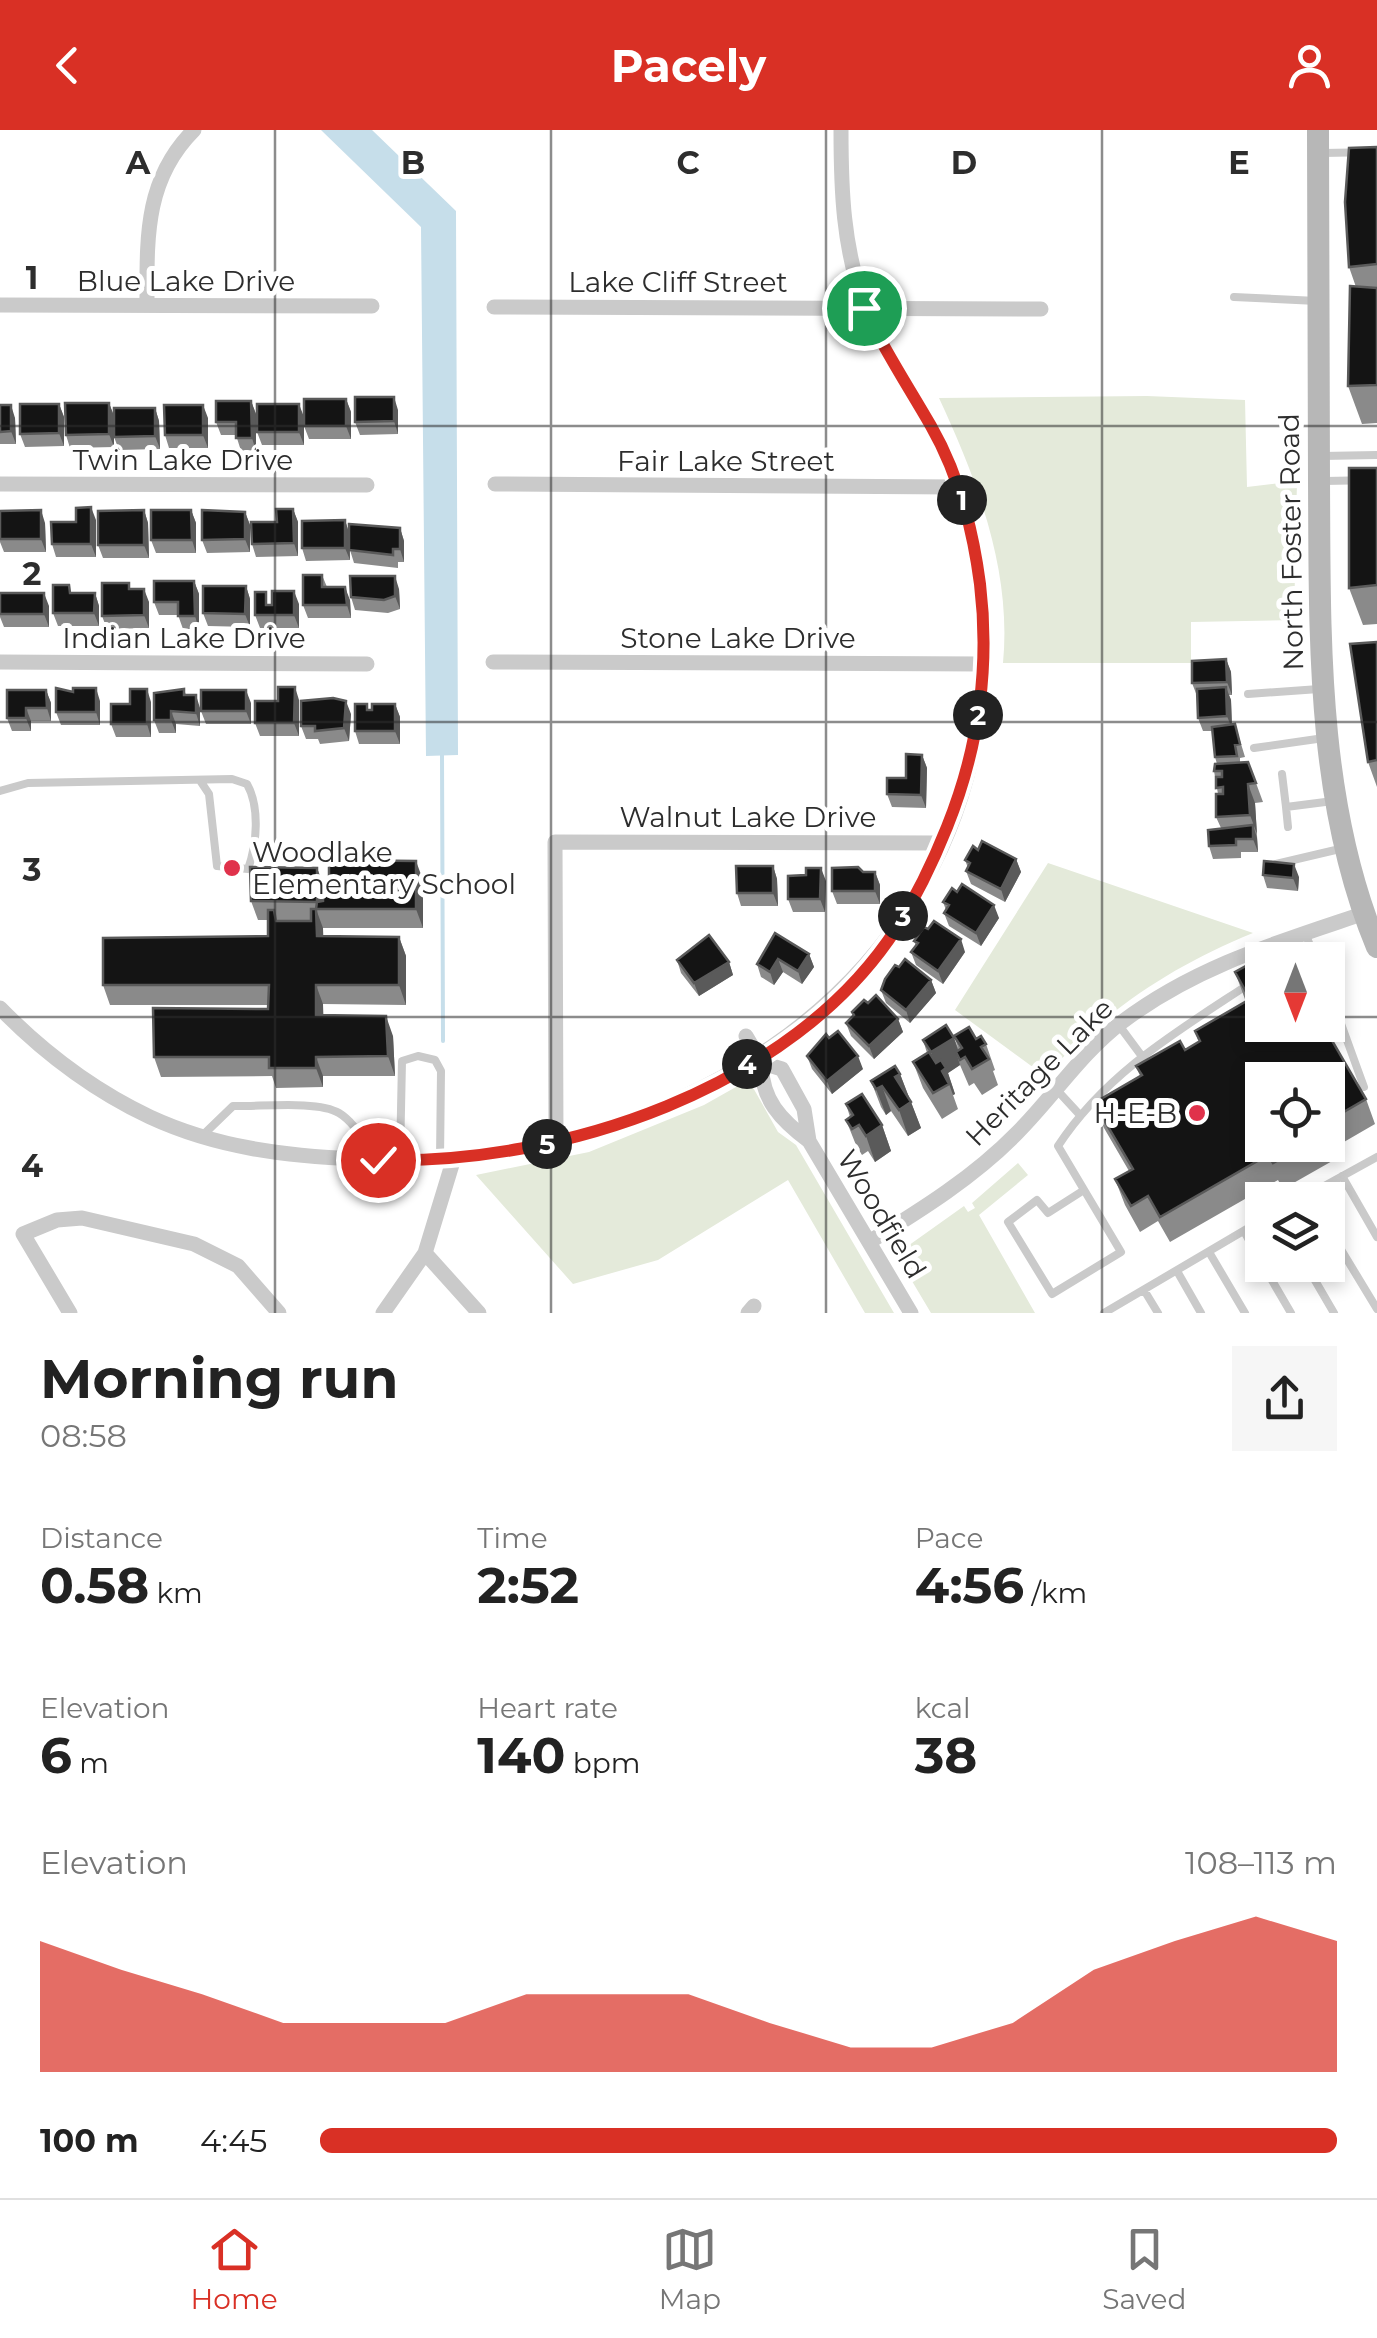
<!DOCTYPE html>
<html lang="en">
<head>
<meta charset="utf-8">
<style>
	:root { --surface:#fff; --page:#f6f6f6; --text:#222; --muted:#767676; --line:#e0e0e0; --accent:#d93025 }
	body { margin:0; font-family:Montserrat,sans-serif; background:var(--page); color:var(--text); height:100vh; display:flex; flex-direction:column; font-size:38px; white-space:nowrap }
	* { box-sizing:border-box; margin:0 }
	p { font-size:32px; color:var(--muted) }
	.icon { flex:none; width:55px; height:55px; fill:none; stroke:currentColor; stroke-width:2; stroke-linecap:round; stroke-linejoin:round }
	.map { position:relative; height:1183px; overflow:hidden }
	.details { display:flex; flex-direction:column; background:var(--surface); flex:1 }
	.details>* { flex:none }
	.needle { width:65px; rotate:180deg }
	.buttons { position:absolute; left:1245px; top:812px; display:grid; gap:20px }
	.buttons a { display:grid; place-items:center; width:100px; height:100px; border-radius:0px; background:var(--surface); box-shadow:0 5px 15px #0003; font-size:50px }
	.pin { position:absolute; display:grid; place-items:center; width:85px; height:85px; color:#fff; margin:-42px; border:5px solid #fff; border-radius:50%; box-shadow:0 2px 10px #0007 }
	.km { position:absolute; width:50px; height:50px; margin:-25px; border-radius:50%; background:#222; color:#fff; font-size:28px; line-height:50px; text-align:center }
	.round { display:grid; place-items:center; flex:none; width:105px; height:105px; border-radius:0px; background:var(--page) }
	.head { display:flex; align-items:center; justify-content:space-between; height:170px; padding:0 40px }
	h1 { font-size:55px; font-weight:700; line-height:75px }
	.stats { display:grid; grid-template-columns:repeat(3,1fr); gap:15px; height:170px; padding:10px 40px }
	.stats div { display:grid; align-content:center }
	.stats b { font-size:50px; font-weight:700 }
	.stats small { font-size:28px; font-weight:400 }
	.stats p { font-size:28px }
	.chart { height:280px; padding:20px 40px }
	.chart p { display:flex; justify-content:space-between }
	.chart svg { width:100%; height:180px; margin-top:10px; fill:var(--accent); opacity:.7 }
	ul { padding:0 40px; list-style:none; font-size:32px }
	li { display:grid; grid-template-columns:160px 120px 1fr; align-items:center; height:75px }
	li i { height:25px; border-radius:12px; background:var(--accent) }
	header { display:flex; justify-content:space-between; align-items:center; height:130px; padding:0 40px; background:var(--accent); color:#fff; font-size:45px; font-weight:700 }
	.tab-bar { display:flex; justify-content:space-around; align-items:center; height:140px; border-top:2px solid var(--line); background:var(--surface); font-size:28px; color:var(--muted) }
	.tab-bar a { display:grid; justify-items:center; gap:5px }
	.tab-bar .current { color:var(--accent) }
	.map>svg:first-child { display:block }
</style>
</head>
<body>
<header><svg class="icon" aria-label="back" viewBox="0 0 24 24"><path d="M15 5l-7 7 7 7"/></svg>Pacely<svg class="icon" aria-label="person" viewBox="0 0 24 24"><circle cx="12" cy="8" r="4"/><path d="M4 21q1-7 8-7t8 7"/></svg></header>
<div class="map">
<svg width="1377" height="1183" viewBox="0 0 1377 1183">
	<rect width="100%" height="100%" fill="#fff"/>
	<path fill="#e4eada" d="M1147 266 1245 270 1247 357 1297 351 1294 490 1191 492V533H1003C1012 440 977 350 939 268Z
		M1048 733 1253 803C1170 837 1106 880 1045 946L955 880Z
		M743 953 751 954 778 1002 796 1015 894 1183H865L788 1050 658 1130 573 1154 476 1045 589 1022 704 975Z
		M1018 1033 1028 1045 979 1085 1035 1183H931L903 1136 905 1118 964 1076 968 1082 975 1078 972 1073Z"/>
	<path fill="#c6deea" d="M321 0H372L456 81 458 625 426 626 421 97Z"/>
	<g fill="none" stroke-linecap="round" stroke-linejoin="round">
		<path stroke="#c6deea" stroke-width="4" d="M442 624 443 911"/>
		<path stroke="#cacaca" stroke-width="8" d="M1323 23 1377 22
			M1234 167 1317 171
			M1322 326 1377 325
			M1324 351 1377 350
			M1248 564 1319 559
			M1254 618 1324 608
			M1282 644 1286 677 1333 671
			M0 661 28 653 232 649 247 654C260 677 257 714 248 739L217 736 209 664 201 652
			M1286 677 1288 697
			M1276 734 1344 718
			M1305 803 1316 830
			M1328 858 1364 957
			M1118 894 1141 925
			M1056 959 1079 984
			M203 1005 233 976C258 977 318 970 339 983 354 992 365 1012 376 1026
			M400 1028 402 931 418 926 435 930 441 941 440 1029
			M1342 1046 1377 1107
			M1084 1060 1048 1083 1037 1070 1008 1092 1052 1164 1121 1122 1058 1016C1105 944 1176 902 1246 856L1262 850
			M1299 1070 1377 1027
			M1328 1098 1377 1179
			M1244 1101 1262 1134
			M1209 1122 1245 1183
			M1263 1135 1291 1183
			M1306 1135 1334 1183
			M1177 1141 1201 1183
			M1144 1160 1158 1183
			M1104 1183 1262 1090"/>
		<path stroke="#cacaca" stroke-width="15" d="M0 175 372 176
			M147 175C147 109 144 50 194 0
			M494 177 1041 179
			M0 354 367 355
			M495 354 957 357
			M0 532 367 534
			M493 532 983 534
			M0 878C44 923 93 960 150 987 217 1018 286 1026 358 1029 651 1042 956 877 982 558 989 471 975 374 931 296 908 255 880 219 864 174 843 117 841 60 841 0
			M746 906 762 933
			M762 933 782 939 804 979 809 1011 911 1183
			M762 933C760 969 782 991 809 1011
			M556 1012 555 712 940 713
			M869 1112C921 1080 974 1047 1017 1003 1053 967 1081 923 1122 892 1196 836 1279 812 1365 783
			M425 1123 479 1183
			M70 1183 23 1104 57 1090 82 1088 194 1114 238 1136 279 1183
			M383 1183 425 1123 454 1028
			M748 1183 754 1176"/>
		<path stroke="#b7b7b7" stroke-width="22" d="M1318 0C1319 117 1319 234 1319 351 1320 506 1316 671 1377 817"/>
	</g>
	<path fill="#8a8a8a" fill-rule="evenodd" d="M1377 17V293L1362 294 1348 256 1356 157 1349 137Z
		M346 269 351 282V309H309L304 296Z
		M251 271 256 284V321H241L236 305H221L216 292Z
		M109 273 114 286V317L70 318 66 305Z
		M59 274 64 287V316L25 317 20 304Z
		M0 275 15 288 16 314H0Z
		M155 278 159 291 160 319 119 320 114 307Z
		M398 280V304L360 305 355 292Z
		M304 287V315H262L257 302Z
		M208 288V318H169L165 305Z
		M1377 338V494L1363 495 1349 458Z
		M293 379 298 392V426L256 427 252 414Z
		M144 380 148 393 149 428H103L98 415Z
		M191 380 196 393V423H156L151 410Z
		M0 381 45 393 46 422H4L0 412Z
		M245 382 250 395V422L207 423 202 410Z
		M96 390V427H56L52 414Z
		M345 390 349 403 400 398 404 411V432H398V438L354 433 350 420V430L306 431 302 418Z
		M322 445 327 457 350 470 351 488H308L303 475Z
		M194 451 199 464V499H183L178 485H159L154 472Z
		M246 456 250 469V497L208 496 203 483Z
		M131 459 149 472V498L107 499 102 486Z
		M399 459 400 479 388 483 355 480 351 467Z
		M0 463 49 476V497H4L0 487Z
		M72 463H95L99 476V496H58L53 483Z
		M299 474V498H260L255 485 270 475Z
		M1377 512V657L1368 632Z
		M1226 529 1231 542 1232 565H1229L1231 570 1232 594H1235L1245 627 1240 628V632L1256 653 1263 672 1255 673 1258 722H1241V728L1213 729 1209 716 1221 698 1216 687 1218 664 1214 641 1217 634 1215 627 1212 601H1203L1198 588 1197 566 1192 553Z
		M184 559 186 565 200 578V596L176 594V603H159L154 590Z
		M46 560 51 573V591H31V601H12L7 588Z
		M299 570V606H260L255 593 278 571Z
		M100 571V595H61L56 582Z
		M151 572V607H116L111 594Z
		M251 573V594H206L201 581Z
		M395 574 400 587V614H359L355 601 369 580Z
		M351 584 349 611 320 614 318 609H306L301 596Z
		M922 625 927 638 926 678 892 677 887 664 906 648Z
		M978 720 1016 729 1021 742 1005 772 971 754 966 741 968 738 965 730Z
		M773 736 777 749 778 776H741L737 763Z
		M317 738 323 753 423 750V798H323V806L399 807 406 826V875L323 874V885L393 906 395 946H323V957L276 958 272 946 161 947 154 927 268 879V875H110L103 855 268 806V790H258L251 771Z
		M863 742H875L880 755V774H837L832 761Z
		M1263 745 1299 747 1298 761 1267 758Z
		M826 751 825 782H793L788 769Z
		M957 762 999 788 981 816 949 796 944 783 946 780 943 772Z
		M914 811 965 822 943 854 916 835 911 822 916 816Z
		M809 824 814 837 802 854 783 842 774 855 761 847 757 834Z
		M677 830 729 832 733 845 699 866 681 843Z
		M1255 831 1262 895 1366 969 1375 994 1337 1016 1341 1026 1283 1059 1278 1050 1170 1112 1158 1091 1140 1102 1125 1075 1115 1049 1129 1041 1104 998 1094 973 1140 946 1136 936 1185 920 1199 913 1195 901 1246 872 1235 842ZM1328 950V1015H1262Z
		M899 837 931 850 936 863 910 893 886 873 881 860Z
		M868 873 898 889 903 902 874 929 851 906 846 893 853 886 852 882Z
		M954 906 976 909 986 914 995 940 993 941 998 955 982 965 974 953 969 956 960 935 948 943 955 964 953 965 958 979 942 989 923 958 913 932 927 923 923 910 954 908 959 920Z
		M807 926 863 939 832 964 812 939Z
		M900 944 921 998 908 1006 891 981 886 985 881 977 871 951Z
		M846 974 882 995 891 1021 875 1032 868 1021 862 1025 856 1015 846 990 850 987Z"/>
	<path fill="#5a5a5a" d="M394 267 398 280V304L394 291Z
		M346 269 351 282V309L346 296Z
		M251 271 256 284V321L252 308Z
		M109 273 114 286V317L109 304Z
		M59 274 64 287V316L59 303Z
		M299 274 304 287V315L299 302Z
		M11 275 15 288 16 314 11 301Z
		M203 275 208 288V318L203 305Z
		M155 278 159 291 160 319 155 306Z
		M91 377 96 390V427L91 414Z
		M293 379 298 392V426L294 413Z
		M41 380 45 393 46 422 41 409Z
		M144 380 148 393 149 428 144 415Z
		M191 380 196 393V423L192 410Z
		M245 382 250 395V422L245 409Z
		M345 390 349 403 350 430 345 418Z
		M400 398 404 411V432L400 419Z
		M395 446 399 459 400 479 395 466Z
		M194 451 199 464V499L195 486Z
		M246 456 250 469V497L245 484Z
		M345 457 350 470 351 488 347 475Z
		M144 459 149 472V498L144 485Z
		M294 461 299 474V498L294 485Z
		M44 463 49 476V497L44 484Z
		M95 463 99 476V496L94 483Z
		M1226 529 1231 542 1232 565 1227 552Z
		M295 557 299 570V606L294 593Z
		M1226 557 1231 570 1232 599 1227 586Z
		M96 558 100 571V595L96 582Z
		M147 559 151 572V607L147 594Z
		M46 560 51 573V591L47 578Z
		M246 560 251 573V594L246 581Z
		M196 565 200 578V596L196 583Z
		M346 571 351 584 349 611 344 598Z
		M395 574 400 587V614L395 601Z
		M26 578 31 591V601L26 588Z
		M171 581 176 594V603L171 590Z
		M922 625 927 638 926 678 921 665Z
		M1248 654 1255 673 1257 704 1250 685Z
		M1253 695 1257 708 1258 722 1253 709Z
		M1016 729 1021 742 1005 772 1001 759Z
		M416 731 423 750V798L416 779Z
		M1294 734 1299 747 1298 761 1293 748Z
		M773 736 777 749 778 776 773 763Z
		M317 738 324 757V779L317 772Z
		M821 738 826 751 825 782 820 769Z
		M875 742 880 755V774L875 761Z
		M994 775 999 788 981 816 976 803Z
		M316 779 323 798 324 826 317 806Z
		M399 807 406 826V875L399 855Z
		M961 809 965 822 943 854 938 841Z
		M809 824 814 837 802 854 798 841Z
		M778 829 783 842 774 855 770 842Z
		M729 832 733 845 699 866 694 853Z
		M931 850 936 863 910 893 906 880Z
		M316 855 323 874 324 904 316 885Z
		M386 886 393 906 395 946 388 926Z
		M898 889 903 902 874 929 869 916Z
		M954 908 961 929 956 922 960 935 948 943 955 964 953 965 949 954 940 947 931 922Z
		M858 926 863 939 832 964 827 951Z
		M316 927 323 946V957L316 938Z
		M900 944 910 970 895 947Z
		M882 956 891 981 886 985 876 959Z
		M911 972 921 998 908 1006 899 980Z
		M882 995 891 1021 875 1032 866 1006Z"/>
	<path fill="#141414" stroke="#5a5a5a" stroke-width="2.5" d="M1377 17V134L1349 137 1345 72 1349 18Z
		M1350 156 1377 158V255L1348 256Z
		M355 267H394V291L355 292Z
		M304 269H346V296H304Z
		M216 271H251L252 308H236V292H216Z
		M65 273H109V304L66 305Z
		M20 274H59V303L20 304Z
		M257 274H299V302H257Z
		M0 275H11V301L0 302Z
		M164 275H203V305H165Z
		M114 278H155V306L114 307Z
		M1349 338H1377V455L1349 458Z
		M91 377V414H52L51 392H76V378Z
		M276 379H293L294 413 252 414 251 392H277Z
		M41 380V409H0V381Z
		M144 380V415H98V381Z
		M151 380H191L192 410H151Z
		M202 380 245 382V409L202 410Z
		M345 390V418H302V391Z
		M349 394 400 398V419H393V425L349 420Z
		M303 445H322V457H345L347 475H303Z
		M350 446H395V466L384 470 351 467Z
		M154 451H194L195 486H178V472H154Z
		M102 453H129V459H144V485L102 486Z
		M53 455H69L70 463H95L94 483H53Z
		M203 456H246L245 484 203 483Z
		M272 461H294V485H255V462H266V475H272Z
		M0 463H44V484H0Z
		M1377 512V630L1368 632 1350 514Z
		M1226 529 1227 552 1192 553V531Z
		M278 557H295L294 593H255V571H278Z
		M1226 557 1227 586 1198 588 1197 559Z
		M56 558 73 562V558H96V582H56Z
		M130 559H147V594H111V574H130Z
		M184 559V565H196V583L171 581V590H154V563Z
		M7 560H46L47 578H26V588H7Z
		M201 560H246V581H201Z
		M333 568 346 571 344 598 315 601V596H301V571Z
		M355 574H367V580H372V574H395V601H355Z
		M1235 594 1240 614 1235 615 1237 626 1215 627 1212 597Z
		M906 624 922 625 921 665 887 664V648H906Z
		M1248 632 1256 653 1248 654 1250 685 1216 687V664H1223V657L1216 658V647H1222V641H1214L1215 634Z
		M1253 695V709H1236V715L1209 716 1208 700Z
		M982 711 1016 729 1001 759 966 741 970 733 965 730 973 716 978 720Z
		M329 730 416 731V779H316L317 806 399 807V855H316V885L386 886 388 926 316 927V938H269V927H154L153 878 268 879 269 855H103V808L268 806V780H274L276 791H311V779H316L317 772 251 771 250 737 317 738V772L323 771V750H329Z
		M1264 731 1294 734 1293 748 1263 745Z
		M736 736H773V763H737Z
		M858 737 863 742H875V761H832V738Z
		M806 738H821L820 769H788V746L806 745Z
		M962 754 994 775 976 803 944 783 949 775 943 772 952 758 957 762Z
		M934 791 961 809 938 841 911 822 918 813 914 811 924 797 928 799Z
		M775 803 809 824 798 841 778 829 770 842 757 834Z
		M709 805 729 832 694 853 677 830Z
		M905 829 931 850 906 880 881 860 885 849 895 835 899 837Z
		M1255 831 1262 844V895H1323L1366 969 1328 991V950H1262V1015H1305L1273 1033 1268 1025 1160 1087 1148 1066 1131 1076 1115 1049 1133 1039 1094 973 1142 945 1136 936 1180 911 1185 920 1200 911 1195 901 1250 869 1235 842Z
		M876 865 898 889 869 916 846 893 854 885 852 882 864 870 868 873Z
		M946 895 954 908 931 922 923 910Z
		M969 897 976 909 981 906 986 914 981 917 989 929 972 939 965 927 960 930 956 922 962 918 954 906Z
		M838 901 858 926 827 951 807 926 826 904 829 908Z
		M929 922 936 933 941 930 946 938 942 941 949 954 933 963 913 932Z
		M895 936 900 944 895 947 911 972 899 980 882 956 876 959 871 951Z
		M862 964 882 995 866 1006 859 995 852 999 846 990 853 985 846 974Z"/>
	<g fill="none" stroke-linecap="round" stroke-linejoin="round">
		<defs>
			<path id="route" d="M378 1030C561 1035 792 959 896 799 916 767 933 732 947 697 978 620 990 537 980 454 973 400 958 343 931 296 908 256 884 220 864 178"/>
		</defs>
		<use href="#route" stroke="#fff" stroke-width="20"/>
		<use href="#route" stroke="#d93025" stroke-width="12"/>
	</g>
	<path fill="none" stroke="#2d2d2d" stroke-width="2.5" stroke-opacity="0.55" d="M275 0V1183M551 0V1183M826 0V1183M1102 0V1183M0 296H1377M0 592H1377M0 887H1262M1328 887H1377"/>
	<g fill="#e0324b" stroke="#fff" stroke-width="4">
		<circle cx="232" cy="738" r="10"/>
		<circle cx="1197" cy="983" r="10"/>
	</g>
	<g text-anchor="middle" dominant-baseline="central" stroke-width="10" stroke-linejoin="round" paint-order="stroke">
		<g font-size="28" fill="#2d2d2d" stroke="#fff">
			<text x="186" y="151">Blue Lake Drive</text>
			<text x="678" y="152">Lake Cliff Street</text>
			<text x="183" y="330">Twin Lake Drive</text>
			<text x="726" y="331">Fair Lake Street</text>
			<text transform="translate(1291 412) rotate(-91)">North Foster Road</text>
			<text x="184" y="508">Indian Lake Drive</text>
			<text x="738" y="508">Stone Lake Drive</text>
			<text x="748" y="687">Walnut Lake Drive</text>
			<text transform="translate(1039 942) rotate(-45)">Heritage Lake</text>
			<text transform="translate(882 1084) rotate(59)">Woodfield</text>
		</g>
		<g font-size="28" fill="#2d2d2d" stroke="#fff" text-anchor="start">
			<text x="252" y="722">Woodlake<tspan x="252" dy="32">Elementary School</tspan></text>
			<text x="1177" y="983" text-anchor="end">H-E-B</text>
		</g>
	</g>
	<g font-size="32" text-anchor="middle" font-weight="bold" fill="#2d2d2d" stroke="#fff" stroke-width="10" stroke-linejoin="round" paint-order="stroke">
		<text x="138" y="44">A</text>
		<text x="413" y="44">B</text>
		<text x="688" y="44">C</text>
		<text x="964" y="44">D</text>
		<text x="1239" y="44">E</text>
		<text x="32" y="159">1</text>
		<text x="32" y="455">2</text>
		<text x="32" y="751">3</text>
		<text x="32" y="1047">4</text>
	</g>
</svg>
<div class="buttons">
<a><svg class="needle" viewBox="-14 -14 28 28"><path d="M0-13l5 13h-10z" fill="#e53935"/><path d="M0 13l5-13h-10z" fill="#767676"/></svg></a>
<a><svg class="icon" aria-label="locate" viewBox="0 0 24 24"><circle cx="12" cy="12" r="6"/><path d="M12 2v4M12 18v4M2 12h4M18 12h4"/></svg></a>
<a><svg class="icon" aria-label="layers" viewBox="0 0 24 24"><path d="M12 4l9 5-9 5-9-5zM3 14l9 5 9-5"/></svg></a>
</div>
<div class="pin" style="left:864px;top:178px;background:#1e9e55"><svg class="icon" aria-label="arrive" viewBox="0 0 24 24"><path d="M6 21V4h12l-3 4 3 4H6"/></svg></div>
<div class="pin" style="left:378px;top:1030px;background:#d93025"><svg class="icon" aria-label="check" viewBox="0 0 24 24"><path d="M5 12l5 5 9-10"/></svg></div>
<b class="km" style="left:962px;top:370px">1</b>
<b class="km" style="left:978px;top:585px">2</b>
<b class="km" style="left:903px;top:786px">3</b>
<b class="km" style="left:747px;top:934px">4</b>
<b class="km" style="left:547px;top:1014px">5</b>
</div>
<section class="details">
<div class="head"><div><h1>Morning run</h1><p>08:58</p></div><a class="round"><svg class="icon" aria-label="share" viewBox="0 0 24 24"><path d="M12 15V3M7 8l5-5 5 5M5 13v7h14v-7"/></svg></a></div>
<div class="stats">
<div><p>Distance</p><b>0.58<small> km</small></b></div>
<div><p>Time</p><b>2:52</b></div>
<div><p>Pace</p><b>4:56<small> /km</small></b></div>
</div>
<div class="stats">
<div><p>Elevation</p><b>6<small> m</small></b></div>
<div><p>Heart rate</p><b>140<small> bpm</small></b></div>
<div><p>kcal</p><b>38</b></div>
</div>
<div class="chart"><p><span>Elevation</span>108–113 m</p>
<svg viewBox="0 0 160 44" preserveAspectRatio="none"><path d="M0 44V12L10 19L20 25L30 32L40 32L50 32L60 25L70 25L80 25L90 32L100 38L110 38L120 32L130 19L140 12L150 6L160 12V44z"/></svg>
</div>
<ul>
<li><b>100 m</b>4:45<i style="width:100%"></i></li>
</ul>
</section>
<nav class="tab-bar">
<a class="current"><svg class="icon" aria-label="home" viewBox="0 0 24 24"><path d="M3 11l9-7 9 7M6 9v11h12V9"/></svg>Home</a>
<a><svg class="icon" aria-label="map" viewBox="0 0 24 24"><path d="M3 6l6-2 6 2 6-2v14l-6 2-6-2-6 2zM9 4v14M15 6v14"/></svg>Map</a>
<a><svg class="icon" aria-label="saved" viewBox="0 0 24 24"><path d="M7 4h10v16l-5-4-5 4z"/></svg>Saved</a>
</nav>
</body>
</html>
